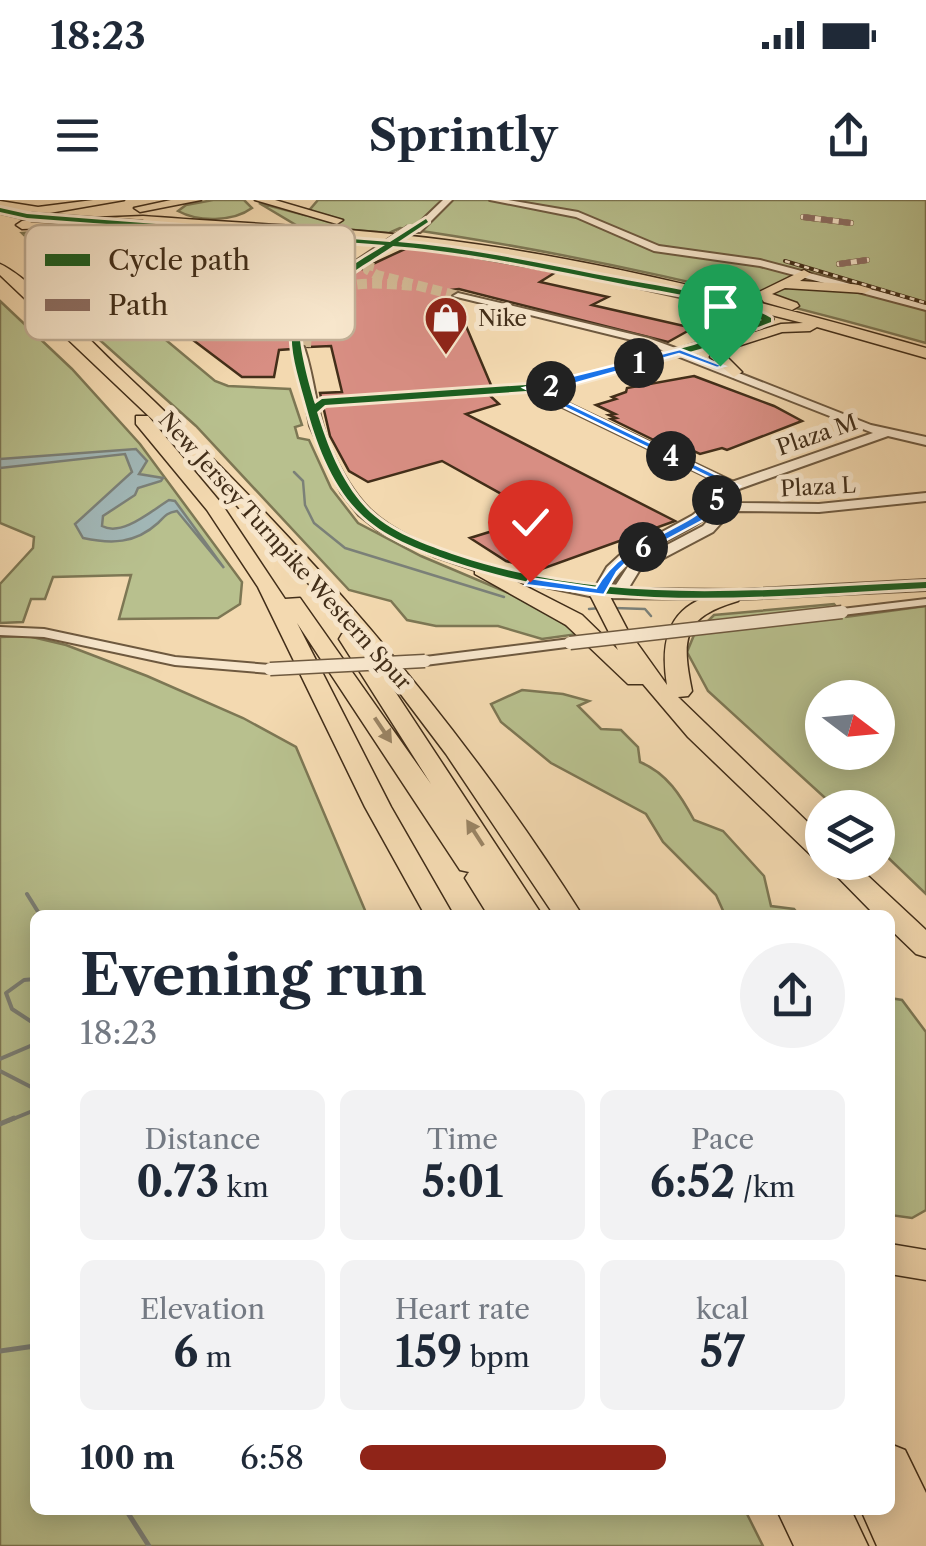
<!DOCTYPE html>
<html lang="en">
<head>
<meta charset="utf-8">
<style>
	:root { --surface:#fff; --page:#f2f2f3; --text:#1f2937; --muted:#747a83; --accent:#8f2418 }
	body { margin:0; font-family:"Libre Caslon Text",serif; background:var(--page); color:var(--text); height:100vh; display:flex; flex-direction:column; font-size:38px; white-space:nowrap }
	* { box-sizing:border-box; margin:0 }
	p { font-size:32px; color:var(--muted) }
	.icon { flex:none; width:55px; height:55px; fill:none; stroke:currentColor; stroke-width:2; stroke-linecap:round; stroke-linejoin:round }
	.map { position:relative; flex:1; overflow:hidden }
	.panel { position:absolute; left:30px; top:710px; width:865px; height:605px; display:flex; flex-direction:column; background:var(--surface); border-radius:15px; box-shadow:0 5px 25px #0003 }
	.panel>* { flex:none }
	.needle { width:65px; rotate:106deg }
	.tools { position:absolute; left:805px; top:480px; display:grid; gap:20px }
	.tools a { display:grid; place-items:center; width:90px; height:90px; border-radius:50%; background:var(--surface); box-shadow:0 5px 25px #0003; font-size:50px }
	.pin { position:absolute; display:grid; place-items:center; width:85px; height:85px; color:#fff; margin:-102px -42px; border-radius:50% 50% 50% 0; rotate:-45deg; box-shadow:0 0 10px #0007 }
	.pin .icon { rotate:45deg }
	.km { position:absolute; width:50px; height:50px; margin:-25px; border-radius:50%; background:#222; color:#fff; font-size:28px; line-height:50px; text-align:center }
	.round { display:grid; place-items:center; flex:none; width:105px; height:105px; border-radius:52px; background:var(--page) }
	.head { display:flex; align-items:center; justify-content:space-between; height:170px; padding:0 50px }
	h1 { font-size:55px; font-weight:700; line-height:75px }
	.metrics { display:grid; grid-template-columns:repeat(3,1fr); gap:15px; height:170px; padding:10px 50px }
	.metrics div { display:grid; align-content:center; border-radius:15px; background:var(--page); text-align:center }
	.metrics b { font-size:42px; font-weight:700 }
	.metrics small { font-size:28px; font-weight:400 }
	.metrics p { font-size:28px }
	ul { padding:0 50px; list-style:none; font-size:32px }
	li { display:grid; grid-template-columns:160px 120px 1fr; align-items:center; height:75px }
	li i { height:25px; border-radius:12px; background:var(--accent) }
	.status { display:flex; justify-content:space-between; align-items:center; height:70px; padding:0 50px; background:var(--surface); direction:ltr }
	.status svg { height:28px; fill:currentColor }
	header { display:flex; justify-content:space-between; align-items:center; height:130px; padding:0 50px; background:var(--surface); font-size:45px; font-weight:700 }
	.map>svg:first-child { display:block }
</style>
</head>
<body>
<div class="status"><b>18:23</b><svg viewBox="0 0 49 12"><path d="M0 12V9h3v3zM5 12V6h3v6zM10 12V3h3v9zM15 12V0h3v12zM26 1h20v11H26zM47 4h2v5h-2z"/></svg></div>
<header><svg class="icon" aria-label="menu" viewBox="0 0 24 24"><path d="M4 6h16M4 12h16M4 18h16"/></svg>Sprintly<svg class="icon" aria-label="share" viewBox="0 0 24 24"><path d="M12 15V3M7 8l5-5 5 5M5 13v7h14v-7"/></svg></header>
<div class="map">
<svg width="926" height="1346" viewBox="0 0 926 1346">
	<rect width="100%" height="100%" fill="#f3d9b0"/>
	<filter id="stains"><feTurbulence type="fractalNoise" baseFrequency=".002" numOctaves="4"/><feColorMatrix values="0 0 0 0 .2 0 0 0 0 .09 0 0 0 0 .02 0 0 0 .5 -.17"/></filter>
	<radialGradient id="worn" r=".72"><stop offset=".6" stop-color="#630" stop-opacity="0"/><stop offset="1" stop-color="#630" stop-opacity=".3"/></radialGradient>
	<path fill="#b8c08e" stroke="#7d7754" stroke-width="2.5" fill-rule="evenodd" d="M213 0H244L252 8C233 22 198 22 178 11L186 5Z
		M318 0H926V143C753 94 579 53 400 28L389 33 296 25 259 3 305 15Z
		M111 26 125 32 71 42 89 47 84 52 91 66 124 71 167 87 139 100 130 110 215 181 228 186 290 189 302 225 295 227 298 238 309 240 331 288 358 323 421 356 537 405 578 434 542 439 498 426H436L407 420 391 401 349 390 196 226 28 76 55 65 22 33Z
		M0 101 72 169 140 244 242 382 240 404 218 418 119 419 131 375 53 377 45 399H31L23 422 0 423V384L33 348 34 337 0 323Z
		M834 404 846 417 926 406V694L878 648V608L835 607 708 491 687 452 694 435 714 415ZM822 498H878V552H822Z
		M28 436 66 445 147 476 243 518 296 547 367 715H35V1310H745L763 1346H0V437Z
		M522 490 563 494 589 501 578 506 601 529 621 530 638 547 640 562C667 573 681 596 694 620L723 631 764 676 771 706 794 709 799 715H725L716 695 663 642 646 614 551 563 501 522 491 504Z
		M890 798 902 800 926 832V1010L912 1018 890 1015Z"/>
	<path fill="#a1b7b7" stroke="#7b8078" stroke-width="2.5" d="M136 249 147 261 139 274 163 278 161 281 138 288 135 295 103 316 102 326C122 337 151 311 169 300L175 301 224 368 177 311C166 313 165 316 158 323 135 344 111 344 83 338L75 324 132 272 125 254 0 268V259Z"/>
	<g fill="none" stroke-linecap="round" stroke-linejoin="round">
		<path stroke="#7b8078" stroke-width="2.5" d="M294 272 303 281 305 305 314 323 345 348 504 397
			M614 408 645 409 651 416
			M589 409 600 408"/>
		<path stroke="#7b8078" stroke-width="4" d="M27 694 40 715
			M35 779 24 780 6 793 12 809 35 824
			M0 859 35 844
			M0 871 35 889
			M8 921 35 910"/>
		<path stroke="#7b8078" stroke-width="5" d="M0 924 14 918
			M0 1151 35 1146
			M126 1310 149 1346"/>
	</g>
	<path fill="#d88e83" stroke="#422e19" stroke-width="2.5" d="M151 36 288 46 293 69 331 66 341 71 352 64 362 69 407 48 432 50 556 72 540 82 608 97 592 105 693 128 668 142 459 89 451 90 449 95 455 100 491 185 485 191 499 204 466 214 675 321 539 370 506 361 470 338 541 316 442 261 368 282 349 271 330 236 320 193 342 192 331 146 308 147 293 142 292 149 279 150 274 177H242L148 106 202 80 149 75 136 67 111 65 98 54 112 43Z
		M694 176 774 206 802 221 727 250 722 248 700 254 678 244 664 245 611 219 616 218 609 215 615 214 596 205 616 199 612 197 626 192 627 188Z"/>
	<g fill="none" stroke-linecap="round" stroke-linejoin="round">
		<path stroke="#d0b792" stroke-width="10" stroke-dasharray="10 5" stroke-linecap="butt" d="M322 202 493 191"/>
		<path stroke="#d0b792" stroke-width="10" stroke-dasharray="10 5" stroke-linecap="butt" d="M370 62 368 70 377 75 458 96
			M306 147C309 77 358 81 414 86"/>
		<defs>
			<path id="pedestrian" d="M803 17 851 23
				M839 64 867 60"/>
			<path id="minor" d="M677 150 684 152 566 186 538 189 738 284V288H730L527 190 493 194 489 191 493 188 563 181Z
				M926 399V405L842 415 836 412 842 409Z
				M0 427 44 429 175 457 270 465 276 469 270 473 175 465 44 437 0 435Z
				M570 439 574 440V446L425 465 419 461 425 457Z"/>
			<path id="tertiary" d="M443 0H452L420 32H414V28Z
				M490 0H508L578 12 659 46 760 60 926 104V110L760 66 654 51 576 17Z
				M0 7 34 15 35 17 31 20 0 13Z
				M143 22 355 37 360 40 355 43 320 40 340 50 344 65 339 68 334 65 333 53 313 44 314 40 140 27Z
				M383 43 391 45 362 65H356V61Z
				M562 65 764 111 773 119 762 129 688 153 871 225 926 237V245L888 236 739 289 724 302 733 298 739 303 819 304 926 293V301L819 312 732 311 713 332 639 371 628 389 741 390 926 380V390L741 399 599 398 493 376 434 356 378 330 359 315 341 292 310 226 295 145 304 147C315 179 316 213 329 245 339 268 352 292 370 310 418 356 531 378 596 386L607 367 620 355 693 315 729 283 873 233 644 143 453 96 458 93 648 138 678 149 754 125 761 119 734 109 559 70ZM716 310H718L703 326 629 365 614 388 610 387C632 347 683 339 716 310Z"/>
			<path id="motorway" d="M93 0H124L38 15 0 9V1L38 7Z
				M171 0H201L140 12 134 8Z
				M255 0H275L343 20 337 24Z
				M143 16C246 24 350 27 453 41 613 62 771 104 926 148V158L817 127 810 131 782 132 729 149 726 156 742 172 734 177 710 157 718 143 781 124 803 123 634 81 432 46 143 24 22 29 16 25 22 21Z
				M0 64C29 77 93 143 119 168 296 333 453 511 582 715H554L446 554 369 452 542 715H488L465 678 469 672 460 670 297 423 391 607 453 715H425L365 607 258 387 207 310 136 224V216H148L221 303 285 399 300 398 431 584 339 439 342 434 354 433 193 258 0 75Z
				M804 70 811 74 800 81 865 85 872 89 865 93 785 88 772 94 797 103 799 106 792 110 764 102 757 93Z
				M482 364 582 415 618 450 589 393 599 387 606 389 627 429 667 485C661 447 665 412 706 397 717 394 727 390 738 393L741 397 738 401C683 417 681 438 692 491L688 496 678 497 822 636V658L812 656 688 537 643 484H628L566 425 475 374V366Z
				M823 662H853L926 730V757L916 754 890 729V715H875Z
				M890 1044 926 1050V1080L890 1074Z
				M890 1244 905 1250 926 1293V1346H877L861 1310H890Z
				M777 1310H851L868 1346H794Z"/>
		</defs>
		<use href="#pedestrian" stroke="#6e593f" stroke-width="6"/>
		<use href="#minor" stroke="#6e593f" stroke-width="4"/>
		<use href="#tertiary" stroke="#6e593f" stroke-width="4"/>
		<use href="#motorway" stroke="#422e19" stroke-width="3"/>
		<use href="#pedestrian" stroke="#f7e6cc" stroke-width="5"/>
		<use href="#minor" fill="#f7e6cc" fill-rule="evenodd"/>
		<use href="#tertiary" fill="#f7e6cc" fill-rule="evenodd"/>
		<use href="#motorway" fill="#f3d9b0" fill-rule="evenodd"/>
		<defs>
			<path id="rail" d="M785 61 926 103"/>
		</defs>
		<use href="#rail" stroke="#422e19" stroke-width="4"/>
		<use href="#rail" stroke="#f7e6cc" stroke-width="2.5" stroke-dasharray="5" stroke-linecap="butt"/>
		<defs>
			<path id="minor-bridge" d="M570 443 842 412
				M270 469 425 461"/>
			<path id="tertiary-bridge" d="M31 17 143 25
				M386 45 410 29"/>
		</defs>
		<use href="#minor-bridge" stroke="#6e593f" stroke-width="15" stroke-linecap="butt"/>
		<use href="#tertiary-bridge" stroke="#6e593f" stroke-width="11" stroke-linecap="butt"/>
		<use href="#minor-bridge" stroke="#f7e6cc" stroke-width="12"/>
		<use href="#tertiary-bridge" stroke="#f7e6cc" stroke-width="10"/>
		<path stroke="#8d6e63" stroke-width="6" stroke-dasharray="12 6" stroke-linecap="butt" d="M803 17 851 23
			M839 64 867 60"/>
		<defs>
			<path id="cycleway" d="M0 8 27 14 390 42 426 19 428 22 398 42C473 48 547 65 621 79 664 87 735 97 771 118V122L700 149 555 189 325 205 317 212C327 245 341 281 365 307 388 332 426 345 458 356 614 408 765 389 926 382V388C762 396 611 415 452 361 420 350 383 337 359 312 331 284 316 242 306 205 300 182 290 154 292 130 296 95 357 63 385 45L27 18 0 12ZM393 46C472 52 550 70 628 85 665 92 731 101 762 120L694 145 555 183 322 199 315 204C310 189 297 142 300 127 307 96 367 64 393 46Z"/>
		</defs>
		<use href="#cycleway" stroke="#f7e6cc" stroke-width="6"/>
		<use href="#cycleway" fill="#1b5e20" fill-rule="evenodd"/>
	</g>
	<defs><path id="oneway-solid" d="M-6-.8H1V-3.2L6.5 0L1 3.2V.8H-6Z" transform="scale(2.5)"/></defs>
	<g fill="#9a8464">
		<use href="#oneway-solid" transform="translate(383 530) rotate(56)"/>
		<use href="#oneway-solid" transform="translate(475 633) rotate(-123)"/>
	</g>
	<path fill="#1a73e8" stroke="#fff" stroke-width="2.5" d="M680 149 724 166 717 168 679 154 570 185 539 189 740 286 702 321 629 360 617 372 604 395 525 385 530 378 596 388C617 350 654 340 691 318 704 310 716 297 727 286L524 188Z"/>
	<defs>
		<symbol id="shop-pin" viewBox="-11 -11 22 30"><path d="M0 17L-7.5 6A9.5 9.5 0 1 1 7.5 6Z" fill="#8f2418" stroke="#f7e6cc"/><path d="M-5-2.5h2.3a2.7 3.5 0 0 1 5.4 0H5L5.5 6h-11ZM-1.5-2.5h3a1.5 2.3 0 0 0-3 0Z" fill="#fff"/></symbol>
	</defs>
	<g fill-rule="evenodd">
		<use href="#shop-pin" x="421" y="93" width="50" height="68"/>
	</g>
	<g text-anchor="middle" dominant-baseline="central" stroke-width="10" stroke-linejoin="round" paint-order="stroke">
		<g font-size="22" fill="#422e19" stroke="#f7e6cc" text-anchor="start">
			<text x="478" y="118">Nike</text>
		</g>
		<g font-size="22" fill="#422e19" stroke="#f7e6cc">
			<text transform="translate(817 235) rotate(-19)">Plaza M</text>
			<text transform="translate(818 287) rotate(-3)">Plaza L</text>
			<text transform="translate(285 351) rotate(48)">New Jersey Turnpike Western Spur</text>
		</g>
	</g>
	<rect x="25" y="25" width="330" height="115" rx="15" fill="#f7e6cc" stroke="#c1af96" stroke-width="2.5"/>
	<rect x="45" y="54" width="45" height="12" fill="#1b5e20"/>
	<rect x="45" y="99" width="45" height="12" fill="#8d6e63"/>
	<g font-size="28" fill="#422e19">
		<text x="108" y="70">Cycle path</text>
		<text x="108" y="115">Path</text>
	</g>
	<rect width="100%" height="100%" filter="url(#stains)"/>
	<rect width="100%" height="100%" fill="url(#worn)"/>
</svg>
<div class="tools">
<a><svg class="needle" viewBox="-14 -14 28 28"><path d="M0-13l5 13h-10z" fill="#e53935"/><path d="M0 13l5-13h-10z" fill="#747a83"/></svg></a>
<a><svg class="icon" aria-label="layers" viewBox="0 0 24 24"><path d="M12 4l9 5-9 5-9-5zM3 14l9 5 9-5"/></svg></a>
</div>
<div class="pin" style="left:720px;top:166px;background:#1e9e55"><svg class="icon" aria-label="arrive" viewBox="0 0 24 24"><path d="M6 21V4h12l-3 4 3 4H6"/></svg></div>
<div class="pin" style="left:530px;top:382px;background:#d93025"><svg class="icon" aria-label="check" viewBox="0 0 24 24"><path d="M5 12l5 5 9-10"/></svg></div>
<b class="km" style="left:639px;top:163px">1</b>
<b class="km" style="left:551px;top:186px">2</b>
<b class="km" style="left:671px;top:256px">4</b>
<b class="km" style="left:717px;top:300px">5</b>
<b class="km" style="left:643px;top:347px">6</b>
<section class="panel">
<div class="head"><div><h1>Evening run</h1><p>18:23</p></div><a class="round"><svg class="icon" aria-label="share" viewBox="0 0 24 24"><path d="M12 15V3M7 8l5-5 5 5M5 13v7h14v-7"/></svg></a></div>
<div class="metrics">
<div><p>Distance</p><b>0.73<small> km</small></b></div>
<div><p>Time</p><b>5:01</b></div>
<div><p>Pace</p><b>6:52<small> /km</small></b></div>
</div>
<div class="metrics">
<div><p>Elevation</p><b>6<small> m</small></b></div>
<div><p>Heart rate</p><b>159<small> bpm</small></b></div>
<div><p>kcal</p><b>57</b></div>
</div>
<ul>
<li><b>100 m</b>6:58<i style="width:63%"></i></li>
</ul>
</section>
</div>
</body>
</html>
